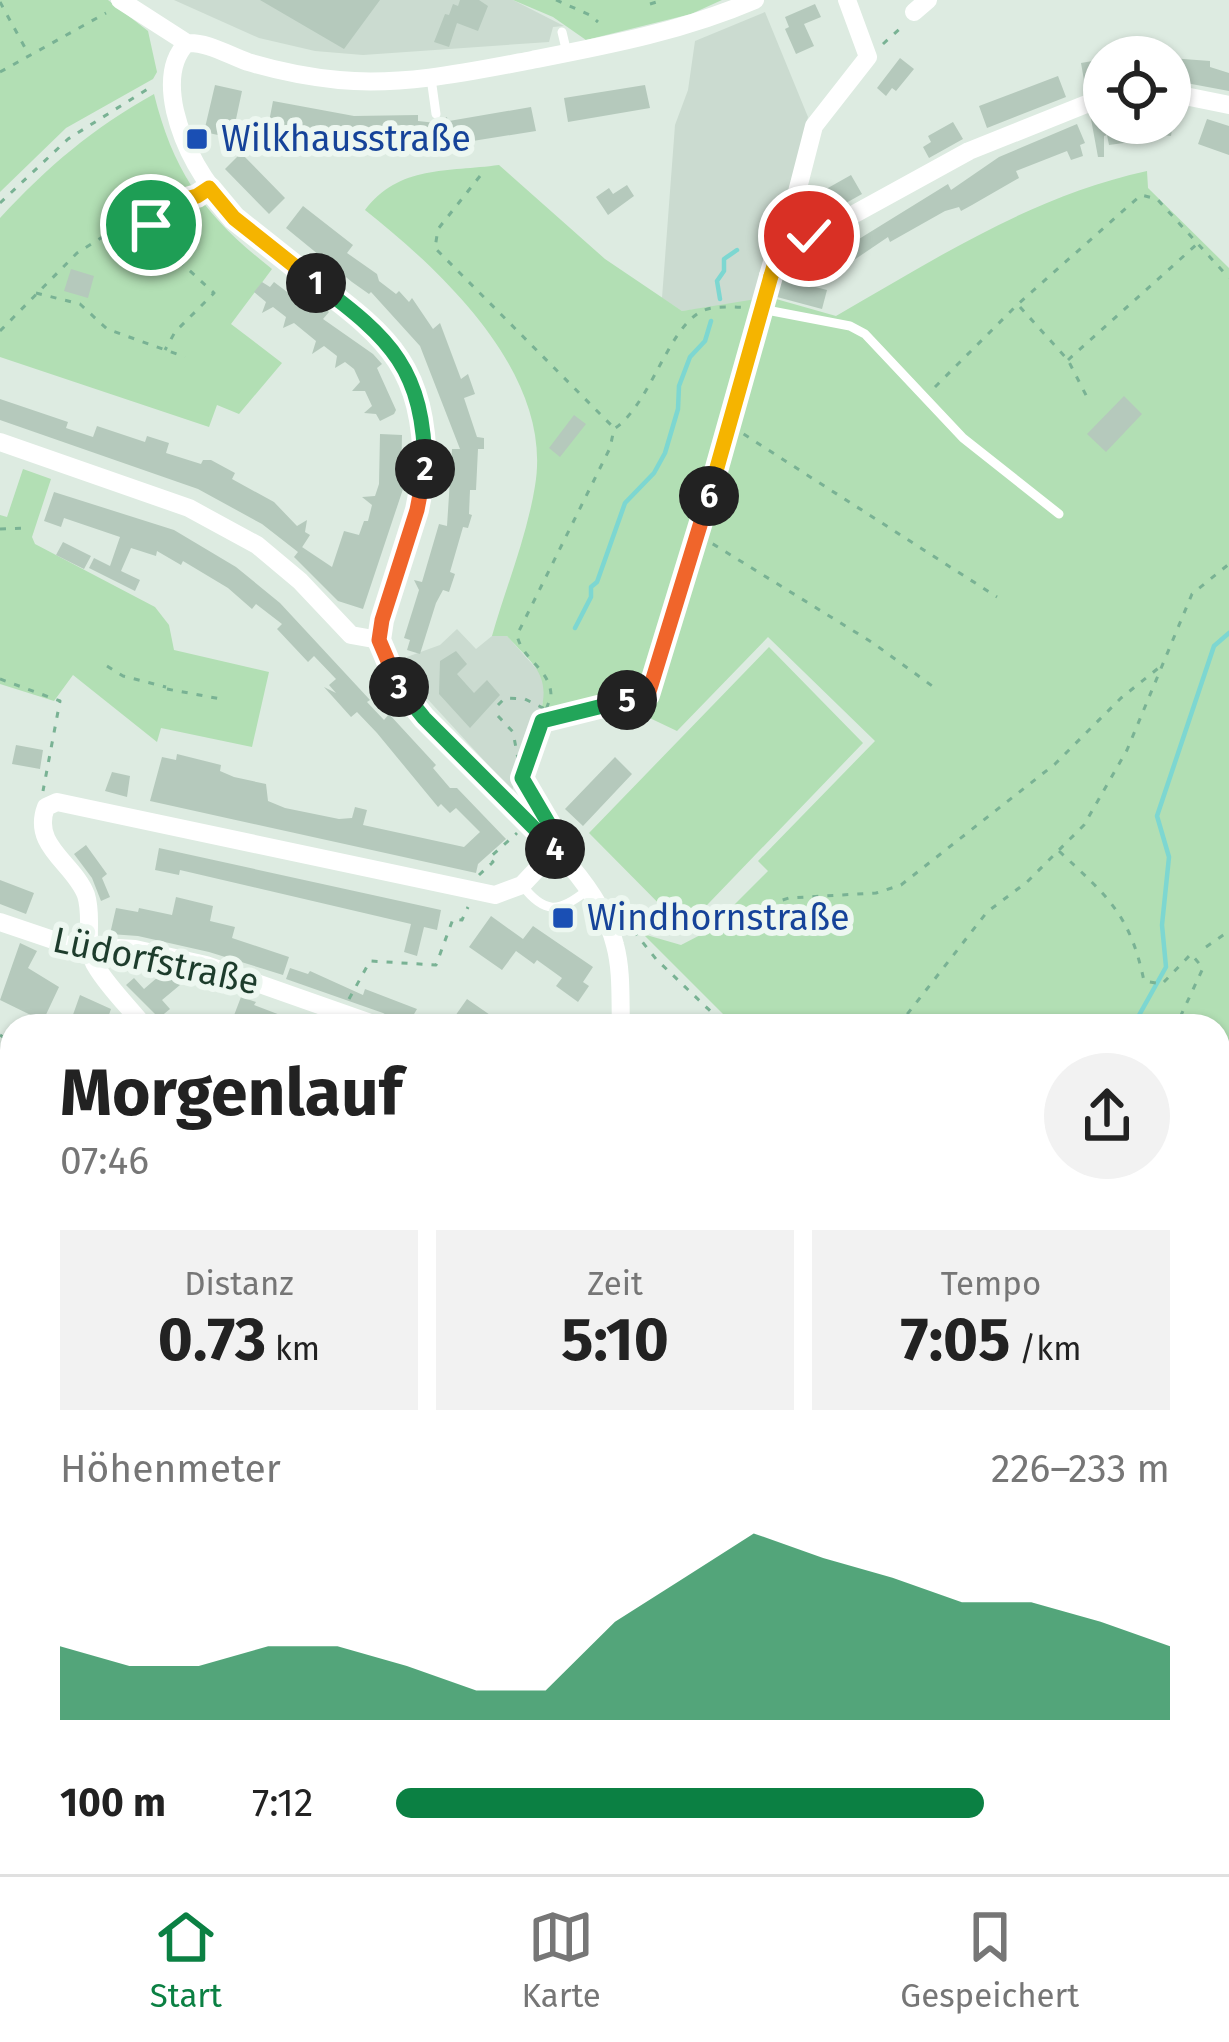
<!DOCTYPE html>
<html lang="de">
<head>
<meta charset="utf-8">
<style>
	:root { --surface:#fff; --page:#f2f2f2; --text:#222; --muted:#767676; --line:#e0e0e0; --accent:#0b8043 }
	body { margin:0; font-family:"Fira Sans",sans-serif; background:var(--page); color:var(--text); height:100vh; display:flex; flex-direction:column; font-size:45px; white-space:nowrap }
	* { box-sizing:border-box; margin:0 }
	p { font-size:39px; color:var(--muted) }
	.icon { flex:none; width:66px; height:66px; fill:none; stroke:currentColor; stroke-width:2; stroke-linecap:round; stroke-linejoin:round }
	.map { position:relative; flex:1; overflow:hidden }
	.drawer { position:absolute; left:0px; top:1014px; width:1230px; height:861px; display:flex; flex-direction:column; background:var(--surface); border-radius:36px 36px 0 0; box-shadow:0 3px 9px #0004 }
	.drawer>* { flex:none }
	.controls { position:absolute; left:1083px; top:36px; display:grid; gap:24px }
	.controls a { display:grid; place-items:center; width:108px; height:108px; border-radius:50%; background:var(--surface); box-shadow:0 3px 9px #0004; font-size:60px }
	.pin { position:absolute; display:grid; place-items:center; width:102px; height:102px; color:#fff; margin:-51px; border:6px solid #fff; border-radius:50%; box-shadow:0 3px 12px #0007 }
	.km { position:absolute; width:60px; height:60px; margin:-30px; border-radius:50%; background:#222; color:#fff; font-size:33px; line-height:60px; text-align:center }
	.round { display:grid; place-items:center; flex:none; width:126px; height:126px; border-radius:63px; background:var(--page) }
	.head { display:flex; align-items:center; justify-content:space-between; height:204px; padding:0 60px }
	h1 { font-size:66px; font-weight:700; line-height:90px }
	.metrics { display:grid; grid-template-columns:repeat(3,1fr); gap:18px; height:204px; padding:12px 60px }
	.metrics div { display:grid; align-content:center; border-radius:0px; background:var(--page); text-align:center }
	.metrics b { font-size:60px; font-weight:700 }
	.metrics small { font-size:33px; font-weight:400 }
	.metrics p { font-size:33px }
	.chart { height:336px; padding:24px 60px }
	.chart p { display:flex; justify-content:space-between }
	.chart svg { width:100%; height:216px; margin-top:12px; fill:var(--accent); opacity:.7 }
	ul { padding:0 60px; list-style:none; font-size:39px }
	li { display:grid; grid-template-columns:192px 144px 1fr; align-items:center; height:90px }
	li i { height:30px; border-radius:15px; background:var(--accent) }
	.dock { display:flex; justify-content:space-around; align-items:center; height:168px; border-top:3px solid var(--line); background:var(--surface); font-size:33px; color:var(--muted) }
	.dock a { display:grid; justify-items:center; gap:6px }
	.dock .on { color:var(--accent) }
	.map>svg:first-child { display:block }
</style>
</head>
<body>
<div class="map">
<svg width="1229" height="1874" viewBox="0 0 1229 1874">
	<rect width="100%" height="100%" fill="#ddebe1"/>
	<path fill="#cbdbd0" d="M174 0H513L564 26 553 27 549 42 363 55 315 51 259 38Z
		M765 12 808 117 760 301 682 311 662 298 675 125 688 90 695 41Z
		M457 629 476 649 492 636H507L541 674 546 693 512 791 422 693 404 658 440 645Z
		M0 1052 12 1058V1400L0 1397Z
		M0 1445 12 1449V1863H70L68 1874H0Z
		M1218 1504 1229 1506V1626L1218 1617Z
		M1218 1822 1229 1829V1874H1128L1126 1863H1218Z
		M110 1863H643L640 1874H107Z"/>
	<path fill="#b2dfb4" d="M0 0H108L148 31 157 72 153 79 66 128 0 192Z
		M513 0H722L691 14 586 40 553 17Z
		M154 94C174 175 207 218 272 269L231 324 282 363 239 414 217 405 209 427 0 357V218C47 167 93 128 154 94Z
		M499 165 605 259 682 311 769 297 836 316C937 258 1032 196 1147 171L1148 188 1229 268V1280L1226 1285 1229 1291V1393L1218 1390V1026H735L643 934 681 945 708 931 768 871 758 861 875 741 768 637 677 731 637 712 560 720 540 714C552 674 532 664 507 636H492C506 587 527 536 535 486 554 375 443 272 365 210 399 165 448 172 499 165Z
		M23 469 51 479 32 537 35 544 155 607 169 625 174 650 269 672 252 747 161 728 157 742 73 675 54 701 0 684V515L7 517Z
		M769 647 863 743 684 929 589 833Z
		M816 1863H878L917 1872 921 1863H961L989 1873 994 1863H1094L1060 1874H813Z"/>
	<g fill="none" stroke-linecap="round" stroke-linejoin="round">
		<path stroke="#7dd7d1" stroke-width="4.5" d="M720 299 717 281 724 271V259L737 250
			M575 628 591 597V587L597 582 625 503 654 473 665 453 678 409 679 386 690 357 705 341 711 321
			M1133 1026 1166 967 1162 925 1169 857 1157 816 1214 646 1229 633"/>
	</g>
	<path fill="#b5c9bc" d="M260 0H380L344 49Z
		M460 0H479L488 6 478 31 457 23 449 47 434 42 445 14 449 15 453 4 458 6Z
		M815 4 821 17 804 24 814 46 796 54 785 29 789 27 785 17Z
		M900 58 914 69 896 91 892 88 886 96 877 88Z
		M1170 58 1210 61V67L1229 73V91L1170 80Z
		M1104 59V83L1085 86 1081 63Z
		M1058 76 1066 97 987 128 979 106Z
		M215 85 242 91 232 138 204 132Z
		M645 85 650 108 568 122 564 98Z
		M273 101 354 116 418 115V121L436 123 447 117 449 129 418 133V142L367 143V129H345L343 141 305 135 268 127Z
		M531 107 536 131 454 144 449 121Z
		M1104 114V123H1173L1171 136 1137 132 1138 141 1109 145 1107 135 1104 136V157H1098L1091 119Z
		M1207 119 1229 126V155L1198 144Z
		M953 122 963 139 929 158 923 147 931 142 928 136Z
		M1077 124 1085 143 1080 145 1083 156 1071 160 1067 151 1016 171 1019 178 972 205 961 211 959 207 945 211 890 242 888 237 854 260 846 247 948 184 951 190 999 157Z
		M241 153 285 198 269 214 225 169Z
		M851 175 862 194 830 212 819 193Z
		M627 185 634 196 608 215 596 197 609 188 613 194Z
		M303 206 353 245 347 253 377 274 379 281 396 294 399 291 409 302 412 298 433 329 440 323 461 379 468 374 475 394 464 398 477 437 484 438V449H478L476 490H470L469 514 472 515 468 528 463 527 450 572 455 574 449 592 443 590 436 603 420 654 407 650 410 640 404 638 419 590 414 580 422 582 439 524 447 526 452 449H460L420 346 371 292 369 294 352 282 286 228Z
		M787 258 810 265 804 284 827 290 822 309 777 297Z
		M71 269 94 276 88 298 64 291Z
		M262 282 270 287 274 282 312 311 318 304 329 312 323 319 373 354 382 364 377 368 396 410 394 414 380 421 376 414 364 413 372 406 365 391H352L360 382 354 369 345 362 335 368 337 356 324 346 312 354 316 341 294 323 283 328 286 317 273 307 262 313 266 302 254 292Z
		M1124 396 1142 414 1106 452 1087 434Z
		M0 399 68 422 66 428 93 437 97 426 145 442 147 436 169 443 166 453 201 464 203 460H211L235 473 232 479 274 502 297 526 307 520 305 532 310 535 299 552 302 547 332 567 344 531 359 535 364 521H368L372 505 362 497 375 496 379 484 380 434 402 435 401 482 405 483 363 609 338 601 294 557 298 552 262 524 198 489 0 420Z
		M574 415 586 424 560 457 549 448Z
		M54 492 174 530 236 567 280 603 370 700 367 702 384 720 389 714 436 765 433 768 450 788H457L506 839 478 864 476 873 150 801 162 757 176 760 177 754 221 765 220 771 234 777 266 784 268 801 285 808 339 819 352 818 355 807 367 810 363 825 464 847 480 832 456 808 450 813 441 804 438 807 377 733 357 712 351 717 324 687 336 693 329 685 336 679 314 656 308 662 277 629 282 624 256 604 252 609 228 588 183 561 181 565 157 551 156 556 131 548 121 571 140 580 135 591 89 568 94 558 110 566 120 537 64 518 61 527 44 521Z
		M63 542 91 556 84 569 56 555Z
		M456 651 467 664 457 674 474 693 487 680 500 695 470 728 439 694 440 661Z
		M16 745 43 750 40 769 12 764Z
		M615 757 632 774 583 826 565 809Z
		M112 772 130 776 127 797 105 791Z
		M86 845 107 874 102 878 110 897 101 901 92 878 74 854Z
		M159 848 441 910 437 930 424 927 417 956 404 952 411 924 180 870 179 875 155 870Z
		M0 880 34 893 26 914 0 904Z
		M176 897 213 906 210 921 235 927 232 938 289 957 283 975 209 952 138 936 110 934 116 908 138 912 139 908 172 915Z
		M491 916 523 939 533 926 593 967 583 982 589 986 578 1002 556 986 562 978 537 960 534 964 516 951 502 970 469 947Z
		M20 943 37 951 28 968 59 987 43 1021 0 1000Z
		M290 968 308 974 310 971 363 995 365 989 417 1009 407 1026 383 1013 286 979Z
		M166 970 180 985 162 1000 170 1009 159 1018 126 985 134 978 144 989Z
		M80 995 111 1009 105 1026H69Z
		M241 997 256 1002 254 1005 309 1026H256L233 1018Z
		M467 999 506 1026H448Z
		M10 1114 12 1115V1319L0 1315V1143Z
		M0 1454 12 1457V1521L0 1518Z
		M0 1647 12 1650V1822L0 1819Z"/>
	<g fill="none" stroke-linecap="round" stroke-linejoin="round">
		<defs>
			<path id="secondary" d="M0 1420 12 1424
				M1218 1760 1229 1748
				M1116 1863 1118 1874
				M90 1874 92 1863"/>
		</defs>
		<use href="#secondary" stroke="#afccbb" stroke-width="28"/>
		<path stroke="#79b294" stroke-width="3" stroke-dasharray="6 9" stroke-linecap="butt" d="M556 0 590 15 598 22
			M0 2 29 55
			M650 4 663 0
			M883 44 903 26
			M0 72 106 13
			M480 176 438 229 435 248 613 427
			M0 203 68 139 154 85
			M144 212 177 259 214 293 175 332 165 350
			M36 293 80 304 107 329 185 357
			M1020 307 1068 360 1089 401
			M0 331 77 253 144 211 197 196
			M1068 360 1196 245
			M935 387 1018 304 1141 195 1157 199 1229 278
			M731 426 997 597
			M0 529 28 528
			M700 536 873 643 935 688
			M107 666 123 676 166 687
			M0 679 60 701 43 791
			M167 689 226 700
			M498 705 505 698 525 699 545 709
			M498 716 513 732 519 764
			M542 721 648 695 708 503 759 320
			M526 765 551 696C551 669 522 660 517 635L610 448 614 429C651 404 667 329 702 311 715 305 737 307 751 308
			M1059 851C1108 897 1130 914 1144 981L1162 984 1191 954 1203 968 1176 1026
			M479 875 493 862 489 858 517 833
			M624 919 656 959 726 1026
			M711 922 789 898 876 893 901 885 1055 764 1121 698 1161 666
			M1206 947 1229 931
			M349 999 370 961 436 965 453 919 462 920 468 907
			M898 1026 987 912 1027 882 1084 825 1127 750 1192 594 1229 564
			M0 1035 12 1043
			M1218 1254V1304
			M1218 1307 1229 1327
			M1218 1395 1229 1398
			M1218 1476 1229 1478"/>
		<path stroke="#fff" stroke-width="9" d="M562 32 567 53
			M431 78 436 114
			M791 225 783 235 761 309 850 326 865 334 963 438 1059 514
			M522 777 556 836 555 845
			M522 885C544 914 559 913 586 891
			M0 1638 12 1641
			M1218 1810 1229 1816
			M9 1874 12 1857
			M269 1874 272 1863
			M483 1874 516 1868 518 1863"/>
		<path stroke="#fff" stroke-width="18" d="M120 0 187 43C208 42 228 55 248 62 278 71 308 77 339 80 403 86 469 72 532 60 609 45 683 31 755 0
			M847 0 868 57 814 126 790 219 800 233 818 234 969 151 1104 97
			M914 12 928 0
			M187 43C169 61 170 88 175 111 196 200 268 247 337 298 359 315 381 330 396 353 443 428 420 502 395 579 389 597 377 621 379 640 380 651 387 665 392 674 441 764 592 848 615 945 622 971 620 999 621 1026
			M1170 93 1229 105
			M0 442 189 508 257 545 300 581 351 635 379 640
			M0 922 68 945 135 949 206 965 379 1026
			M144 1026C129 1007 110 989 97 968 82 946 94 920 86 895 74 863 31 846 46 807L57 802 495 895 522 885 554 851
			M1076 1874 1108 1863"/>
		<use href="#secondary" stroke="#fff" stroke-width="24"/>
	</g>
	<g fill="none" stroke-linecap="round" stroke-linejoin="round">
		<defs>
			<path id="split-1" d="M151 225 144 211 197 196 209 188 234 218 316 283"/>
			<path id="split-2" d="M316 283C391 339 424 369 425 469"/>
			<path id="split-3" d="M399 687 379 640 382 620 417 510 425 469"/>
			<path id="split-4" d="M399 687 424 718 555 849"/>
			<path id="split-5" d="M555 849 556 836 522 778 542 721 627 700"/>
			<path id="split-6" d="M627 700 648 695 709 496"/>
			<path id="split-7" d="M709 496 771 276"/>
			<path id="split-8" d="M771 276 783 235 791 225 809 236"/>
		</defs>
		<use href="#split-1" stroke="#fff" stroke-width="24"/>
		<use href="#split-2" stroke="#fff" stroke-width="24"/>
		<use href="#split-3" stroke="#fff" stroke-width="24"/>
		<use href="#split-4" stroke="#fff" stroke-width="24"/>
		<use href="#split-5" stroke="#fff" stroke-width="24"/>
		<use href="#split-6" stroke="#fff" stroke-width="24"/>
		<use href="#split-7" stroke="#fff" stroke-width="24"/>
		<use href="#split-8" stroke="#fff" stroke-width="24"/>
		<use href="#split-1" stroke="#f5b400" stroke-width="15"/>
		<use href="#split-2" stroke="#22a559" stroke-width="15"/>
		<use href="#split-3" stroke="#f0652b" stroke-width="15"/>
		<use href="#split-4" stroke="#22a559" stroke-width="15"/>
		<use href="#split-5" stroke="#22a559" stroke-width="15"/>
		<use href="#split-6" stroke="#f0652b" stroke-width="15"/>
		<use href="#split-7" stroke="#f5b400" stroke-width="15"/>
		<use href="#split-8" stroke="#f5b400" stroke-width="15"/>
	</g>
	<g fill="#1a4fb4" stroke="#edf7f0" stroke-width="4.5">
		<rect x="185" y="127" width="24" height="24" rx="6"/>
		<rect x="551" y="906" width="24" height="24" rx="6"/>
	</g>
	<g text-anchor="middle" dominant-baseline="central" stroke-width="12" stroke-linejoin="round" paint-order="stroke">
		<g font-size="36" fill="#164399" stroke="#edf7f0" text-anchor="start">
			<text x="221" y="139">Wilkhausstraße</text>
			<text x="587" y="918">Windhornstraße</text>
		</g>
		<g font-size="36" fill="#1d3c2c" stroke="#edf7f0">
			<text transform="translate(156 961) rotate(12)">Lüdorfstraße</text>
		</g>
	</g>
</svg>
<div class="controls">
<a><svg class="icon" aria-label="locate" viewBox="0 0 24 24"><circle cx="12" cy="12" r="6"/><path d="M12 2v4M12 18v4M2 12h4M18 12h4"/></svg></a>
</div>
<div class="pin" style="left:151px;top:225px;background:#1e9e55"><svg class="icon" aria-label="arrive" viewBox="0 0 24 24"><path d="M6 21V4h12l-3 4 3 4H6"/></svg></div>
<div class="pin" style="left:809px;top:236px;background:#d93025"><svg class="icon" aria-label="check" viewBox="0 0 24 24"><path d="M5 12l5 5 9-10"/></svg></div>
<b class="km" style="left:316px;top:283px">1</b>
<b class="km" style="left:425px;top:469px">2</b>
<b class="km" style="left:399px;top:687px">3</b>
<b class="km" style="left:555px;top:849px">4</b>
<b class="km" style="left:627px;top:700px">5</b>
<b class="km" style="left:709px;top:496px">6</b>
<section class="drawer">
<div class="head"><div><h1>Morgenlauf</h1><p>07:46</p></div><a class="round"><svg class="icon" aria-label="share" viewBox="0 0 24 24"><path d="M12 15V3M7 8l5-5 5 5M5 13v7h14v-7"/></svg></a></div>
<div class="metrics">
<div><p>Distanz</p><b>0.73<small> km</small></b></div>
<div><p>Zeit</p><b>5:10</b></div>
<div><p>Tempo</p><b>7:05<small> /km</small></b></div>
</div>
<div class="chart"><p><span>Höhenmeter</span>226–233 m</p>
<svg viewBox="0 0 160 44" preserveAspectRatio="none"><path d="M0 44V29L10 33L20 33L30 29L40 29L50 33L60 38L70 38L80 24L90 15L100 6L110 11L120 15L130 20L140 20L150 24L160 29V44z"/></svg>
</div>
<ul>
<li><b>100 m</b>7:12<i style="width:76%"></i></li>
</ul>
</section>
</div>
<nav class="dock">
<a class="on"><svg class="icon" aria-label="home" viewBox="0 0 24 24"><path d="M3 11l9-7 9 7M6 9v11h12V9"/></svg>Start</a>
<a><svg class="icon" aria-label="map" viewBox="0 0 24 24"><path d="M3 6l6-2 6 2 6-2v14l-6 2-6-2-6 2zM9 4v14M15 6v14"/></svg>Karte</a>
<a><svg class="icon" aria-label="saved" viewBox="0 0 24 24"><path d="M7 4h10v16l-5-4-5 4z"/></svg>Gespeichert</a>
</nav>
</body>
</html>
